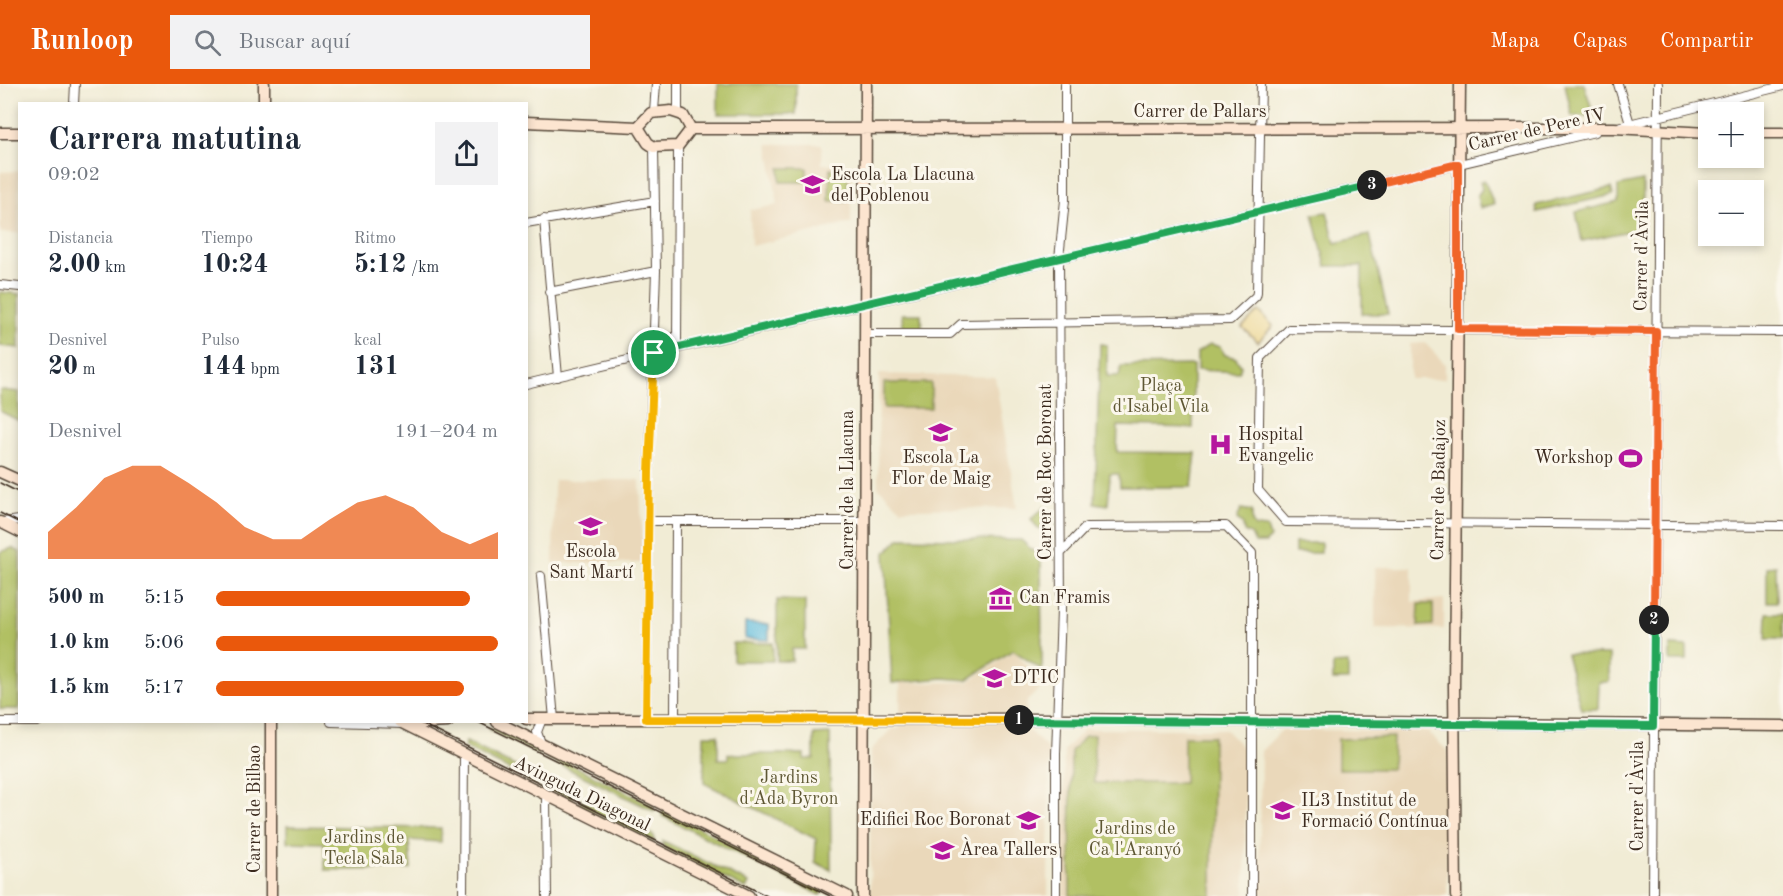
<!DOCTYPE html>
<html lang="es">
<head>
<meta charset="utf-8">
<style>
	:root { --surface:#fff; --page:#f2f2f3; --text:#1f2937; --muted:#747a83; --accent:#ea580c }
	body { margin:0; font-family:"Old Standard TT",serif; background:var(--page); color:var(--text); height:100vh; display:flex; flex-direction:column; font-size:22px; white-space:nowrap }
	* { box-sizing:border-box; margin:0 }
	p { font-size:20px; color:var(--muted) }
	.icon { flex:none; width:33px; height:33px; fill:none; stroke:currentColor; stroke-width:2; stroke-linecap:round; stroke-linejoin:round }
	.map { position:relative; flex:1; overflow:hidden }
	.side { position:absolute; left:18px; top:18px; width:510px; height:621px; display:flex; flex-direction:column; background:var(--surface); border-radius:0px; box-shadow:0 3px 9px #0003 }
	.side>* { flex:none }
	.buttons { position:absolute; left:1698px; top:18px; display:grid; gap:12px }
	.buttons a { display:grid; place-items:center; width:66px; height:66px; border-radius:0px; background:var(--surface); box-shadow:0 3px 9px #0003; font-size:30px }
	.pin { position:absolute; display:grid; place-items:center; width:51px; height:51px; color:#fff; margin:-26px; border:3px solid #fff; border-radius:50%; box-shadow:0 2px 6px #0007 }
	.km { position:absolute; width:30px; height:30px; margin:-15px; border-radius:50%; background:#222; color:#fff; font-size:16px; line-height:30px; text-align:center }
	.round { display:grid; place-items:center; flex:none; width:63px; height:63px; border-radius:0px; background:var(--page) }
	.head { display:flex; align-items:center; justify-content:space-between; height:102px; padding:0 30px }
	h1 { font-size:33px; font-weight:600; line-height:45px }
	.stats { display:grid; grid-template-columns:repeat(3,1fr); gap:9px; height:102px; padding:6px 30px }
	.stats div { display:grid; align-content:center }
	.stats b { font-size:26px; font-weight:600 }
	.stats small { font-size:16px; font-weight:400 }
	.stats p { font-size:16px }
	.chart { height:168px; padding:12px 30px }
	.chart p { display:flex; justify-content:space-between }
	.chart svg { width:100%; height:108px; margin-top:6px; fill:var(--accent); opacity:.7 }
	ul { padding:0 30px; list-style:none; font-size:20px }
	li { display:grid; grid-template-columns:96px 72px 1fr; align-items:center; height:45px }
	li i { height:15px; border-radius:8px; background:var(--accent) }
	header { display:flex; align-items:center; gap:36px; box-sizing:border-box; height:84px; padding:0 30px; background:var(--accent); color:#fff }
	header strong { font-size:28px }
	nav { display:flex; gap:33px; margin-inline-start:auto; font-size:21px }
	.search { width:420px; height:54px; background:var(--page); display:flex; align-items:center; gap:15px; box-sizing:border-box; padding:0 21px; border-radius:0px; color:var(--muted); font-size:22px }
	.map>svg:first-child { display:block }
</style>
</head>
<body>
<header>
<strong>Runloop</strong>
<div class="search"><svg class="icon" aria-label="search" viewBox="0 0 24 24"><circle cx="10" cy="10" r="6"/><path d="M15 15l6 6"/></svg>Buscar aquí</div>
<nav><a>Mapa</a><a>Capas</a><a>Compartir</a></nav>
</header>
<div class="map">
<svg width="1783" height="812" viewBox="0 0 1783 812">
	<rect width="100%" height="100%" fill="#fbf7ec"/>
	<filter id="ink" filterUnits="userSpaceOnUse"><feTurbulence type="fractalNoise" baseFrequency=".0167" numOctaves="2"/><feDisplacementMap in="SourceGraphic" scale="12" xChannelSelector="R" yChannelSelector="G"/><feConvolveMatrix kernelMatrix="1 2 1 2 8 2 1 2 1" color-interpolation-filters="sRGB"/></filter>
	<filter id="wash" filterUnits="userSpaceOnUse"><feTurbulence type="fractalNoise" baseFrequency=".008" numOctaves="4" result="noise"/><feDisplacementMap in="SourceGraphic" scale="24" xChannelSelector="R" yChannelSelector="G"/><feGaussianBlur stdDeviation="1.35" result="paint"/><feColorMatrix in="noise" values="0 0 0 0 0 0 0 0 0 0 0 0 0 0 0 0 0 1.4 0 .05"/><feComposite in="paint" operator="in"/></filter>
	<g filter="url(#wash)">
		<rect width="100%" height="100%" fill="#f1ecd5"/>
		<path fill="#ead8ba" d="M768 60H822V80L851 81V139L751 162 750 126 778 121Z
			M19 87V149H0V88Z
			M1425 259 1445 280V295H1410V260Z
			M879 290 995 293 1017 424 901 425 878 403Z
			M554 396H640L643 479H553Z
			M1375 483H1412V518L1444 515V545L1375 544Z
			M1015 567 1043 602 1027 617 1026 644 1049 666 1048 812H870L871 666 892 645 900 644V599L968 598Z
			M1085 645H1225L1246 667 1245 812H1063L1064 666Z
			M1282 646 1427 647 1449 668 1447 809 1445 812H1264L1259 807 1261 667Z"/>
		<path fill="#b1c063" stroke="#767540" stroke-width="1.5" d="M718 0H796V30H718Z
			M1565 0H1584L1594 32H1572Z
			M780 84H807V98H780Z
			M830 85H848V117H829Z
			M1484 96 1494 120 1480 124 1477 112 1482 105 1480 98Z
			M1643 97V144L1582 157 1576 128 1618 118V102Z
			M1611 104 1613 111 1537 128 1536 121Z
			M1327 128 1335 159 1370 151 1388 230H1362V182H1326L1313 130Z
			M0 208 19 210V264L0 262Z
			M902 230H921L922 246H903Z
			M1100 260 1107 261V292H1119L1121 282 1193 281V344L1118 342 1117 368 1196 369 1192 403H1120L1119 390H1110L1108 421 1095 419Z
			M1210 260 1220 263 1225 271 1236 274 1241 282 1239 288 1197 286V269Z
			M884 299H931V324H884Z
			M0 306 19 308V337L0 327Z
			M1045 423 1050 427 1049 439 1044 445H1038L1031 435Z
			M1241 425 1252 427V438L1255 443 1267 444 1270 453 1266 459H1255L1251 450 1244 448 1243 441 1237 435Z
			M900 454 1021 456 1041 474 1042 586 1013 566 967 596 943 594 892 599 885 469Z
			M1295 459H1321V469H1295Z
			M12 464 20 468 19 625H0V468Z
			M1776 482 1777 518H1767V483Z
			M777 516 805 517V565H792V577H777Z
			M1419 520H1433V541L1418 542Z
			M1767 529H1783V555H1766Z
			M733 559H773V577H733Z
			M1670 562 1687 563V577H1670Z
			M1566 570 1609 571V598H1599L1598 625H1581Z
			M1348 579V596H1333V580Z
			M488 645H500L541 666 539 671Z
			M830 650V651L831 786 815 778 816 755 704 699V651H718V675H728V670H804V675H814V651Z
			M1094 651V699H1184V652H1213L1212 812H1070L1071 667 1085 652Z
			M1393 653 1392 685H1338V655Z
			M466 658 573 711 571 717 464 663Z
			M549 669 654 722V727L546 674Z
			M581 715 654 752V758L579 721Z
			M663 726 823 806 820 811 662 732Z
			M287 742 441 744V758L409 756 411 785 325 786 324 759 287 758Z
			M663 757 749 799 746 805 663 763Z"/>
		<path fill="#eeda9e" stroke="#94825e" stroke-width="1.5" d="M1259 227 1273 242 1258 258 1242 243Z"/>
		<path fill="#5fbcdd" stroke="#4d737e" stroke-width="1.5" d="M745 539 769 540V556L745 555Z"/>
	</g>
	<g filter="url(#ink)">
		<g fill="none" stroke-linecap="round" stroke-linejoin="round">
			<defs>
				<path id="street" d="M1618 0 1631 43
					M74 20 75 0
					M654 27 656 0
					M678 28V0
					M1621 42 1783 2
					M544 135 558 293
					M526 139 655 117
					M0 201 20 203
					M549 208 656 187
					M1783 248 1289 245 1260 274 1258 406 1286 438 1783 442
					M866 250H950L961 240 1230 236 1256 212 1257 208 1261 0
					M677 263 678 62
					M526 300 1595 48
					M650 437H864
					M3 438 20 436
					M1061 469 1086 443 1226 442 1252 469V812
					M541 492 554 635
					M646 635 649 388 656 187 654 63
					M675 635 676 437
					M0 638H38
					M331 638 404 640
					M541 659 537 648 542 635
					M546 712 547 812
					M463 812 464 669
					M1056 812V670L1061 526 1059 175 1065 116V0
					M1653 812 1658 0"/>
				<path id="secondary" d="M264 20V0
					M526 38 638 43
					M638 43 648 59 654 63 678 62 691 45
					M638 43 651 29 671 27 683 31 691 45
					M691 45 1614 44 1708 49
					M0 49H20
					M1754 49H1783
					M0 388 20 397
					M0 438 20 448
					M526 635H1059L1783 642
					M271 638V812
					M400 638 749 812
					M497 638 847 812
					M406 640 448 638
					M863 812 866 0
					M1456 812 1454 602 1460 0"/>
			</defs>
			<use href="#street" stroke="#564739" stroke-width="10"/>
			<use href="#secondary" stroke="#564739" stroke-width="13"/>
			<use href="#street" stroke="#fff" stroke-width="8"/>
			<use href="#secondary" stroke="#fce5d0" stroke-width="10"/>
			<path stroke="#3b2a1e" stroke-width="1.5" d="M0 399 20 409
				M0 429 20 439
				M418 638 767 812
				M478 638 830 812"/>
		</g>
	</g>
	<g fill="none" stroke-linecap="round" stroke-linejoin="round" filter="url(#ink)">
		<defs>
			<path id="split-1" d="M654 269 649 388 646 635 1019 636"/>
			<path id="split-2" d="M1019 636 1653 642 1654 536"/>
			<path id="split-3" d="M1372 101 1458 80V245L1656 247 1654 536"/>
			<path id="split-4" d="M654 269 1372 101"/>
		</defs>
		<use href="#split-1" stroke="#fff" stroke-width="12"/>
		<use href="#split-2" stroke="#fff" stroke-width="12"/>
		<use href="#split-3" stroke="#fff" stroke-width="12"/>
		<use href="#split-4" stroke="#fff" stroke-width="12"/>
		<use href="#split-1" stroke="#f5b400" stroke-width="8"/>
		<use href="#split-2" stroke="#22a559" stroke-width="8"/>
		<use href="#split-3" stroke="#f0652b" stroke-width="8"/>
		<use href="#split-4" stroke="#22a559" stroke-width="8"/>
	</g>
	<defs>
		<symbol id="school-bare" viewBox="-9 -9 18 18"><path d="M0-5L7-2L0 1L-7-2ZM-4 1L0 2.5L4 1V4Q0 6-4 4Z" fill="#b5179e" stroke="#fbf7ec" stroke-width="2.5" paint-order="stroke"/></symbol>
		<symbol id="hospital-bare" viewBox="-9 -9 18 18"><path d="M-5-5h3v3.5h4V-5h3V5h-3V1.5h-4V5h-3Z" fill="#b5179e" stroke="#fbf7ec" stroke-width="2.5" paint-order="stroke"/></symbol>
		<symbol id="stadium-bare" viewBox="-9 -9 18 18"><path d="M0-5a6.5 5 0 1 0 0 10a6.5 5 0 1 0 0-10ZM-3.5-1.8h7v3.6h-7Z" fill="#b5179e" stroke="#fbf7ec" stroke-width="2.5" paint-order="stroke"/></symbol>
		<symbol id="museum-bare" viewBox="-9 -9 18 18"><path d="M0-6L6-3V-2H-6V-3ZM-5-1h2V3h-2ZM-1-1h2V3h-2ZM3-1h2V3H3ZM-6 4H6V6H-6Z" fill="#b5179e" stroke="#fbf7ec" stroke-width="2.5" paint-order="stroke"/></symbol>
		<symbol id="university-bare" viewBox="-9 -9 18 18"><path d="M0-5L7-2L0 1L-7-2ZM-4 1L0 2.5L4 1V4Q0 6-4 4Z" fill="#b5179e" stroke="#fbf7ec" stroke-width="2.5" paint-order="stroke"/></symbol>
	</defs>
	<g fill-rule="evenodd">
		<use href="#school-bare" x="796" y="84" width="33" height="33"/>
		<use href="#school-bare" x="924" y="332" width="33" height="33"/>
		<use href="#hospital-bare" x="1204" y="344" width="33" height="33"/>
		<use href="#stadium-bare" x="1614" y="358" width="33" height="33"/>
		<use href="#school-bare" x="574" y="426" width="33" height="33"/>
		<use href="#museum-bare" x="984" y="498" width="33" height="33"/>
		<use href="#university-bare" x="978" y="578" width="33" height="33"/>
		<use href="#university-bare" x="1266" y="710" width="33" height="33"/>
		<use href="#university-bare" x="1012" y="720" width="33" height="33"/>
		<use href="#university-bare" x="926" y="750" width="33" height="33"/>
	</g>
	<g text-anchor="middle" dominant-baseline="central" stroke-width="6" stroke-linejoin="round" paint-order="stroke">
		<g font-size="18" fill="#3b2a1e" stroke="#fbf7ec">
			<text x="1200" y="28">Carrer de Pallars</text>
			<text transform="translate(1537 46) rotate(-13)">Carrer de Pere IV</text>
			<text transform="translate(1642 172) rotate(-89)">Carrer d'Àvila</text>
			<text transform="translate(1046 388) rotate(-90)">Carrer de Roc Boronat</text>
			<text transform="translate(848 406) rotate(-90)">Carrer de la Llacuna</text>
			<text transform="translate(1439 406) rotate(-89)">Carrer de Badajoz</text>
			<text transform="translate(582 710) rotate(26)">Avinguda Diagonal</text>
			<text transform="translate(1638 712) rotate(-90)">Carrer d'Àvila</text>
			<text transform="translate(255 725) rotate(-90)">Carrer de Bilbao</text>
		</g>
		<g font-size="18" fill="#3b2a1e" stroke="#fbf7ec" text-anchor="start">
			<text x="831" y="91">Escola La Llacuna<tspan x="831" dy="21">del Poblenou</tspan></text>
			<text x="1238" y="351">Hospital<tspan x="1238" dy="21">Evangelic</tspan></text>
			<text x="941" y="374" text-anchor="middle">Escola La<tspan x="941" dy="21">Flor de Maig</tspan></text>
			<text x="1613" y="374" text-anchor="end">Workshop</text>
			<text x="591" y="468" text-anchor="middle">Escola<tspan x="591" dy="21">Sant Martí</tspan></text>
			<text x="1019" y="514">Can Framis</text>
			<text x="1013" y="594">DTIC</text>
			<text x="1301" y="717">IL3 Institut de<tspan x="1301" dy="21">Formació Contínua</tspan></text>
			<text x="1011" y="736" text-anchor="end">Edifici Roc Boronat</text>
			<text x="960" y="766">Àrea Tallers</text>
		</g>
		<g font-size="18" fill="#5e5733" stroke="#fbf7ec">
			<text x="1161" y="302">Plaça<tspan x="1161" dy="21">d'Isabel Vila</tspan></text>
			<text x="789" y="694">Jardins<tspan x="789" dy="21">d'Ada Byron</tspan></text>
			<text x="1135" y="745">Jardins de<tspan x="1135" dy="21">Ca l'Aranyó</tspan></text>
			<text x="364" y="754">Jardins de<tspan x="364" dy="21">Tecla Sala</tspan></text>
		</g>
	</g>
</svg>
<div class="buttons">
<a>+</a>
<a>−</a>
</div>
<div class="pin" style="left:654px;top:269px;background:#1e9e55"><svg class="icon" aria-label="arrive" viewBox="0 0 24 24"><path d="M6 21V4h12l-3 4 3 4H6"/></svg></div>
<b class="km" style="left:1019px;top:636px">1</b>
<b class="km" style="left:1654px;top:536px">2</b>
<b class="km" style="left:1372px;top:101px">3</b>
<section class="side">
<div class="head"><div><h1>Carrera matutina</h1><p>09:02</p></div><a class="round"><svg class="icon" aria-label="share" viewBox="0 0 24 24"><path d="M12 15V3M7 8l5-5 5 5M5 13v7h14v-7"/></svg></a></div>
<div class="stats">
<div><p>Distancia</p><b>2.00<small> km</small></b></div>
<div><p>Tiempo</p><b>10:24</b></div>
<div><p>Ritmo</p><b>5:12<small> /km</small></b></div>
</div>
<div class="stats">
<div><p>Desnivel</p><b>20<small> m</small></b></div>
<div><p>Pulso</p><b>144<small> bpm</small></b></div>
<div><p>kcal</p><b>131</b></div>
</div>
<div class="chart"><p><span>Desnivel</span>191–204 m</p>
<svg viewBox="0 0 160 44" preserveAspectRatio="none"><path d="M0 44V33L10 23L20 11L30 6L40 6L50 13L60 21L70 31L80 36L90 36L100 28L110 21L120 18L130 23L140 33L150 38L160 33V44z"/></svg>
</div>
<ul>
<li><b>500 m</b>5:15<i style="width:90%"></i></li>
<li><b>1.0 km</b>5:06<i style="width:100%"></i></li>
<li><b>1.5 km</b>5:17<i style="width:88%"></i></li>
</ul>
</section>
</div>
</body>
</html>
